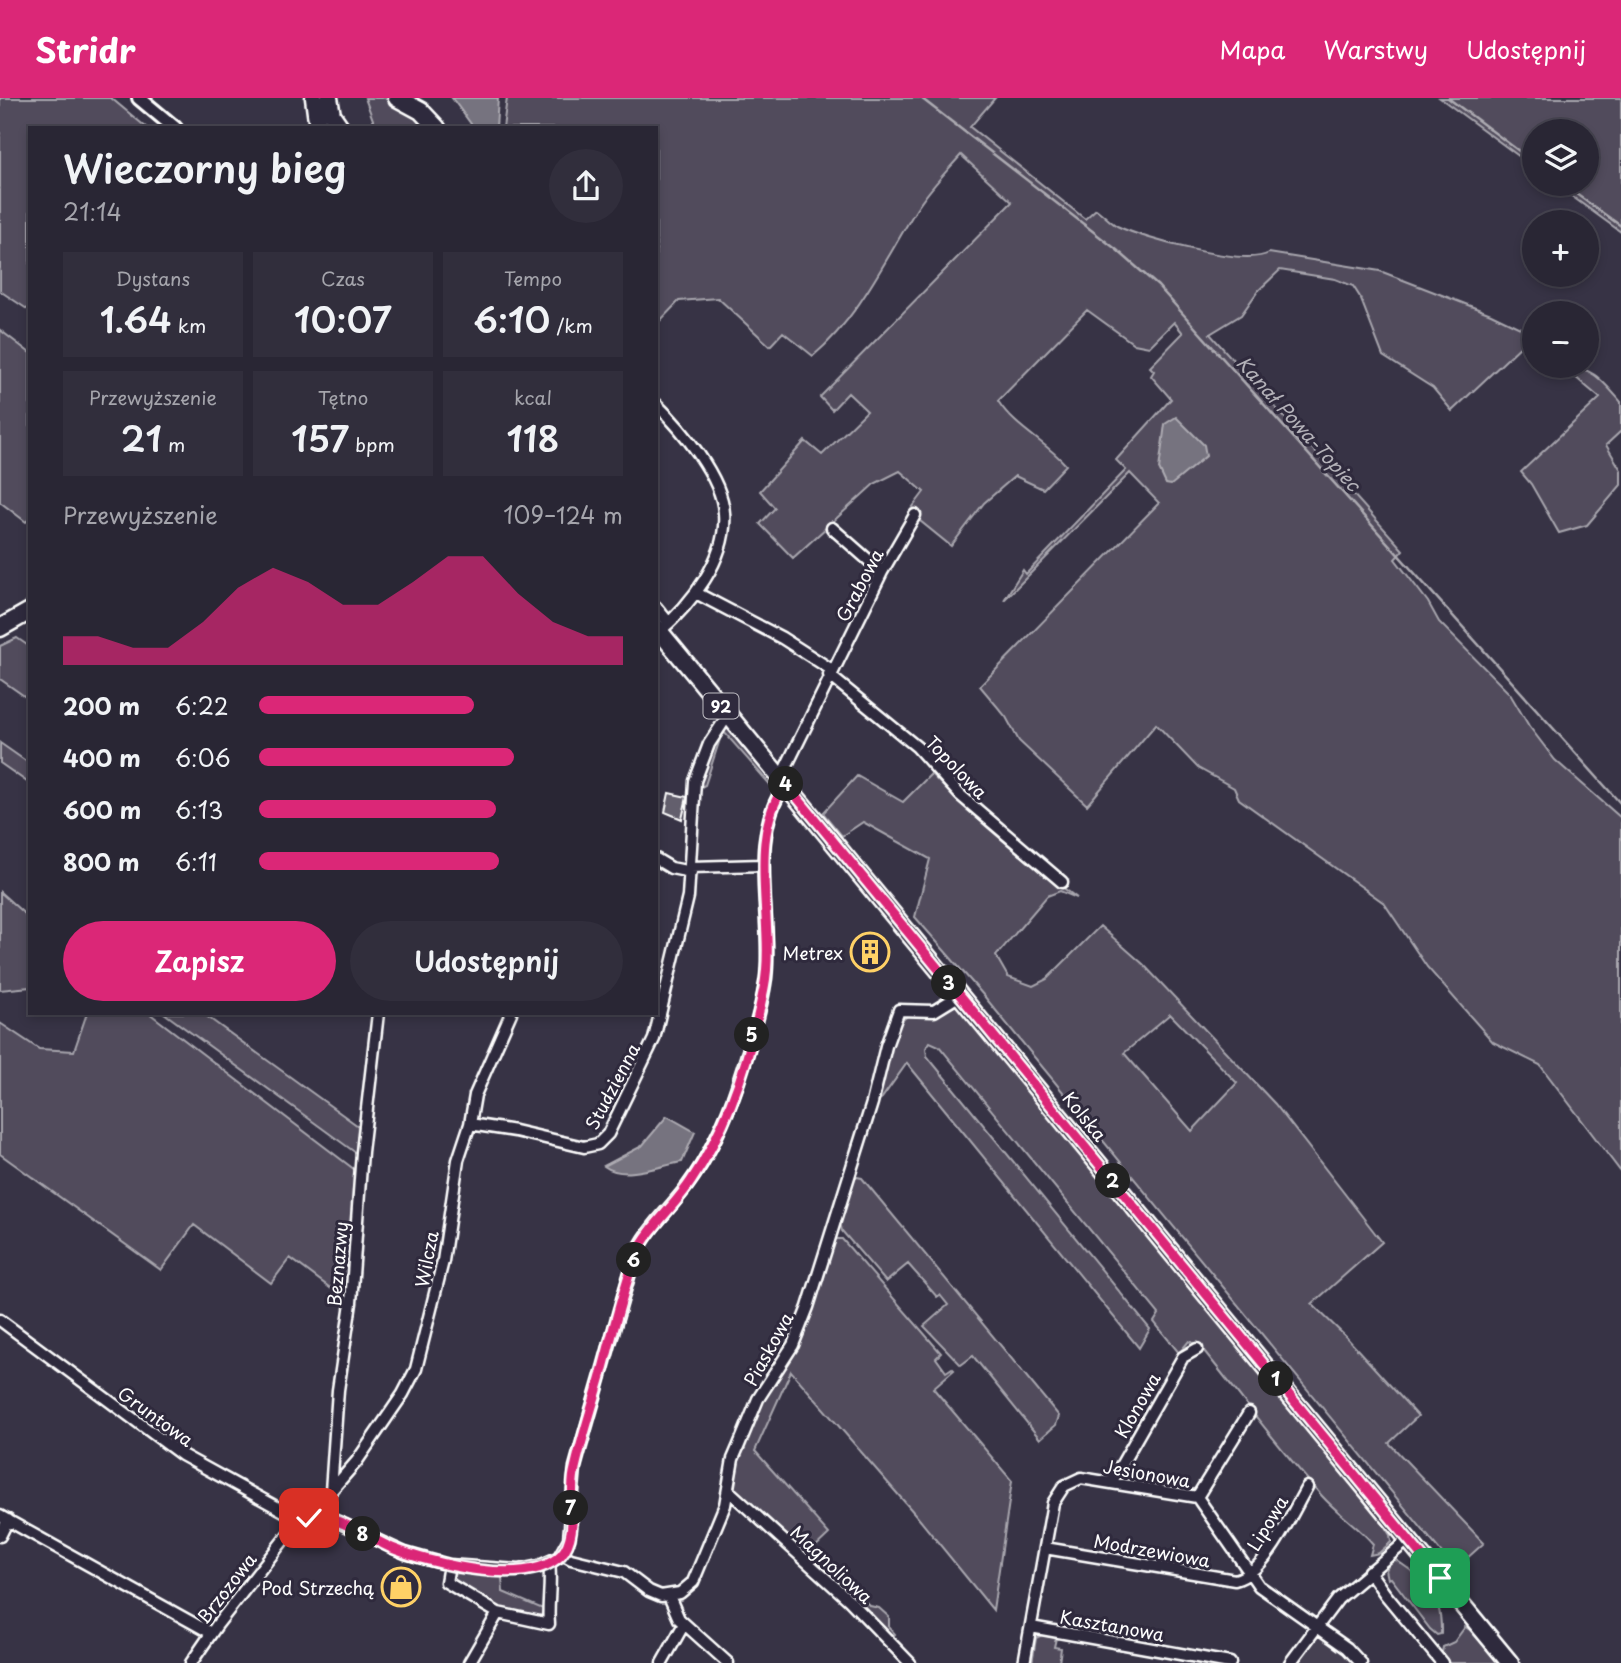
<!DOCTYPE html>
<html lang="pl">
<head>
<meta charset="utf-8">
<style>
	:root { --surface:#292634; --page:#312e3c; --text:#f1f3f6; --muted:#a5a5ac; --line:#45434f; --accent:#db2777 }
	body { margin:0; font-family:"Playpen Sans",sans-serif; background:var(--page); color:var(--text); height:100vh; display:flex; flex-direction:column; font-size:26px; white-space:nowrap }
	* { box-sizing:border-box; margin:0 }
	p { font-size:23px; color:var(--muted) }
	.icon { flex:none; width:38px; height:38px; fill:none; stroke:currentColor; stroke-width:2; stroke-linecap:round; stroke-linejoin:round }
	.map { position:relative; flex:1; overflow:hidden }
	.sheet { position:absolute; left:28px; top:28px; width:630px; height:889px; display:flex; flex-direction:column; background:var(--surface); border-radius:0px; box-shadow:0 4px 10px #0003,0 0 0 2px var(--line) }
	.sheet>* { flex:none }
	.tools { position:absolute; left:1522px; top:21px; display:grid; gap:14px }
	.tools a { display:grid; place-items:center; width:77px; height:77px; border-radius:50%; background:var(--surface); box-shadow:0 4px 10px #0003,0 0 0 2px var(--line); font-size:35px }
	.pin { position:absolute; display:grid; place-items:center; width:60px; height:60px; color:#fff; margin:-30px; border-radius:14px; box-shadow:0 4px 10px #0006 }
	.km { position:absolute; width:35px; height:35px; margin:-18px; border-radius:50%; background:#222; color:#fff; font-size:19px; line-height:35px; text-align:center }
	.round { display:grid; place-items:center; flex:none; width:74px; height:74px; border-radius:37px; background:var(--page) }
	.headline { display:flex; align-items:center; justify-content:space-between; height:119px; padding:0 35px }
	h1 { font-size:38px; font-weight:600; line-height:52px }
	.stats { display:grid; grid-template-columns:repeat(3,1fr); gap:10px; height:119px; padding:7px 35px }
	.stats div { display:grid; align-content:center; border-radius:0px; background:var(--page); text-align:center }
	.stats b { font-size:35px; font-weight:600 }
	.stats small { font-size:19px; font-weight:400 }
	.stats p { font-size:19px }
	.chart { height:196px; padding:14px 35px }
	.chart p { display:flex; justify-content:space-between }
	.chart svg { width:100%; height:126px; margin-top:7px; fill:var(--accent); opacity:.7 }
	.button { display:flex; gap:14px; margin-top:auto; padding:14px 35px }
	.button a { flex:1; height:80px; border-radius:42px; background:var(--accent); color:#fff; font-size:28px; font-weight:600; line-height:80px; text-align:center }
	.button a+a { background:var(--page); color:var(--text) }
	ul { padding:0 35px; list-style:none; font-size:23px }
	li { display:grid; grid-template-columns:112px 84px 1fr; align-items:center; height:52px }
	li i { height:18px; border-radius:9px; background:var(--accent) }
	header { display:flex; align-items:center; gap:42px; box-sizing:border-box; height:98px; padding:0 35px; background:var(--accent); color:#fff }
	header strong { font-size:33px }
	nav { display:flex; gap:38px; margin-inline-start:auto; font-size:24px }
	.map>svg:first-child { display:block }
</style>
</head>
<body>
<header>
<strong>Stridr</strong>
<nav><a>Mapa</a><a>Warstwy</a><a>Udostępnij</a></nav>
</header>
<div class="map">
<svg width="1621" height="1565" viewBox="0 0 1621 1565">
	<rect width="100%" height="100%" fill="#373345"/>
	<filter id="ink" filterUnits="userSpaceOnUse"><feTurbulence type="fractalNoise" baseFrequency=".0143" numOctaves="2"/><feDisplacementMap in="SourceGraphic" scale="14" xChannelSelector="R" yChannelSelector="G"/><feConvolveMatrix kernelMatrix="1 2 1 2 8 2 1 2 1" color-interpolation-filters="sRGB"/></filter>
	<g filter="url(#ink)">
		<path fill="#444051" d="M1322 1540 1342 1554 1351 1565H1299L1314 1541Z"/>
		<path fill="#514c5c" stroke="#a8a6ae" stroke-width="2" fill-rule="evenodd" d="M0 0H111L147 30H30V213L0 193Z
			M365 0H390L433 30H376Z
			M507 0H995L970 29 1085 121 1096 111C1103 116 1110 124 1117 128 1144 141 1244 169 1269 155L1380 173 1491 216 1535 237V250L1524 245 1452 313 1433 290 1383 258 1360 199 1353 188 1335 181 1280 172 1258 193 1241 217 1210 236 1403 452 1395 461 1428 504 1439 524 1510 596 1529 628 1555 662 1621 720V1074L1540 967 1493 944 1427 869 1384 805 1239 701 1234 690 1198 670 1156 626 1087 707 1019 643 1006 619 980 588 1159 405 1130 375 1004 502 1023 472 1026 476 1126 372 1116 362 1171 301 1151 278 1154 273 1150 269 1183 235 1174 224 1149 249 1134 246 1087 212 998 303C1015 330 1045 343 1066 367L1043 391 1015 378 984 405 951 448 909 414 924 394 900 373 874 386 793 460 760 426 775 410 760 393 805 343 822 357 867 313 848 295 832 312 820 299 1012 104 961 57C946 74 929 91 916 112 885 162 859 219 813 258L783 234 770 248 718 200 679 203 656 227V30H503Z
			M1440 0H1621V134L1555 86H1587V33H1535V70Z
			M0 232 30 255V420L26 424 0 404Z
			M1562 268C1592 268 1602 282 1621 304V333L1606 347 1621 372V387L1587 427 1559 435 1531 386 1521 374 1600 300Z
			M17 540 30 549V602L0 581V548Z
			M724 630 731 631 774 683 773 690 725 635 721 638 705 687 699 690 718 636Z
			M0 645 30 666V686L0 665Z
			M931 676C976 723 1025 762 1077 800L1060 793 1047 798 996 858 1008 879 1033 888 1047 881 1100 828 1143 866 1275 1006 1382 1144 1312 1206 1346 1239 1418 1318 1389 1345 1484 1445 1455 1471 984 898 915 819 930 761 863 724 842 738 823 715 857 678 903 704ZM1170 916 1237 985 1192 1033 1124 955Z
			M0 794 30 821V889L0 892Z
			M958 906 1383 1426 1390 1437 1391 1444 1379 1455 1370 1457 1373 1446C1358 1428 1338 1416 1322 1398 1279 1351 1241 1298 1200 1248L1189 1243 1179 1255 1154 1224 1159 1216 939 948 930 944 926 950 927 958 1150 1231 1139 1250 907 965 882 1000 875 1005C879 987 891 920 911 917 929 915 942 917 958 906Z
			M87 915H149L355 1072 345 1201 290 1160 271 1185 194 1127 161 1172 0 1056V925L39 951 74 953Z
			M164 915H202L358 1028 356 1055Z
			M852 1078 862 1080 1059 1318 1056 1327 1040 1341 973 1258 961 1267 924 1228 948 1207 940 1197 937 1199 908 1166 886 1184 842 1133 839 1121Z
			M833 1141H842L941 1255 936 1260 946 1274 952 1270 954 1272 933 1290 1012 1383 993 1512 915 1416 791 1273 755 1353 829 1436 811 1453 870 1508 879 1510 889 1519V1529L895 1536 892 1540 735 1391 733 1383 739 1349 774 1280Z
			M1396 1462C1428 1484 1442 1495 1441 1536L1437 1537 1430 1531 1391 1480 1388 1481 1386 1472 1391 1463Z
			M456 1475 502 1479 503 1494 543 1511 541 1520 503 1513 455 1484 453 1478Z
			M1465 1529 1470 1532 1500 1565H1446L1441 1560 1443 1549 1454 1544Z
			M1042 1537 1056 1540 1054 1549 1061 1550 1059 1565H1032L1036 1540Z"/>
		<path fill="#76737f" stroke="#adabb2" stroke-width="2" d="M452 0H498L496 30H474Z
			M1176 319 1204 347 1206 358 1171 387 1166 386 1159 371 1165 326Z
			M667 1018 695 1034 682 1064C659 1068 624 1083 604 1068L642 1048Z"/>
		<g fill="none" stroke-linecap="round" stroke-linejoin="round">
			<path stroke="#adabb2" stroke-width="2.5" d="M921 0 1117 152 1158 188 1621 706
				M1448 0 1535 65
				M1562 86 1621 128"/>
		</g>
		<path fill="#635f6d" stroke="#fff" stroke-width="2" d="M669 695 687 699 682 721 665 714Z"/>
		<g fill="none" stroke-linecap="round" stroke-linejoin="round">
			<defs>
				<path id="minor" d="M656 306C681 330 722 379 724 415 728 461 690 507 658 535
					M832 430 882 474
					M696 495 782 540 832 572
					M656 509 669 525
					M829 577 917 649 960 697 1062 784
					M779 677 785 671 882 474 915 417
					M656 761 671 770 691 774
					M691 769 763 767
					M470 1026 515 1033 584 1049 598 1046 608 1036 654 941 688 799 695 683 709 646 728 617
					M0 1222 182 1357 302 1423
					M1111 1385 1183 1259 1197 1251
					M331 1393 357 1363 403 1296 416 1271 443 1163 458 1062 470 1026 475 997 511 915
					M729 1393 849 1502 910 1565
					M1197 1399 1249 1315
					M0 1418 211 1535
					M323 1418 331 1393 338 1292 351 1205 362 1054 378 915
					M0 1438 8 1422
					M1045 1450 1235 1482C1267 1474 1291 1416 1307 1389
					M562 1456 571 1461 624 1474 649 1493 661 1498 680 1495 693 1484 725 1407 733 1361 739 1347 758 1301 793 1247 808 1209 872 1005 886 948 899 912 934 913 960 897
					M449 1467 446 1484 498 1515
					M1369 1473 1385 1496 1442 1565
					M669 1498 679 1521 728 1565
					M1031 1529 1230 1565
					M191 1565 217 1527 289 1435C299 1424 311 1416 327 1419L405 1455 449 1467 519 1472 539 1468 559 1459 569 1441 575 1369 634 1161C645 1132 669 1112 687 1088 707 1062 727 1019 737 988 748 953 761 916 766 880 773 819 746 739 786 686
					M469 1565 498 1515 549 1526C547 1506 552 1485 549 1465
					M662 1565 684 1526
					M1024 1565 1053 1405 1064 1388 1081 1380 1197 1399 1259 1488 1347 1550 1361 1565
					M1290 1565 1338 1501 1409 1441"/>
				<path id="tertiary" d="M139 0 175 30"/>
				<path id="primary" d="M314 0 318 30
					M329 0 332 17 341 30
					M397 0 421 13 437 30
					M656 529 1510 1565
					M0 530 30 513"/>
			</defs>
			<use href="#minor" stroke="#fff" stroke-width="15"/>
			<use href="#tertiary" stroke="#fff" stroke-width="18"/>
			<use href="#primary" stroke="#fff" stroke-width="21"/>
			<use href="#minor" stroke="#2f2a3d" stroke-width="10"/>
			<use href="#tertiary" stroke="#2f2a3d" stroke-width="12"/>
			<use href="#primary" stroke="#2f2a3d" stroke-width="16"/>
		</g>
	</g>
	<g fill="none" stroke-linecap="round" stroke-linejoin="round" filter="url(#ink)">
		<defs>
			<path id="route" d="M309 1420C332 1413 370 1441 392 1450 429 1465 528 1491 561 1457 579 1438 569 1400 574 1375 581 1342 592 1310 601 1278 612 1237 622 1195 636 1156 650 1128 674 1109 691 1083 729 1027 751 956 764 890 777 827 744 741 786 686L1440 1480"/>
		</defs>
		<use href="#route" stroke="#fff" stroke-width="14"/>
		<use href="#route" stroke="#db2777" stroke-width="9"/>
	</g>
	<defs>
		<symbol id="building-ring" viewBox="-11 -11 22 22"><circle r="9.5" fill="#2f2a3d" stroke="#ffd166" stroke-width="1.5"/><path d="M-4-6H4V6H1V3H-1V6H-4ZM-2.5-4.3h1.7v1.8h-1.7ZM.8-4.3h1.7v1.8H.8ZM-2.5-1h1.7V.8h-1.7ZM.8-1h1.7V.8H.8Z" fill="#ffd166"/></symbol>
		<symbol id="shop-ring" viewBox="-11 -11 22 22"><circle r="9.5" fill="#2f2a3d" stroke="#ffd166" stroke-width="1.5"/><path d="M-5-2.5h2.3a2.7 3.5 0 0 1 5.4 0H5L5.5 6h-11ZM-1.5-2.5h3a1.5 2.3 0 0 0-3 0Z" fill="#ffd166"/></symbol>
	</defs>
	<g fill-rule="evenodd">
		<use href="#building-ring" x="848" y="832" width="44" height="44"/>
		<use href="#shop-ring" x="379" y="1467" width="44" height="44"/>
	</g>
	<g text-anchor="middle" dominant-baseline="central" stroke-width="6" stroke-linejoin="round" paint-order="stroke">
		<rect fill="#2f2a3d" stroke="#c1bfc5" stroke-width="2" x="703.5" y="595.5" width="35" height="25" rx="5"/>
		<g font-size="16" font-weight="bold" fill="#fff">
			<text x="721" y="608">92</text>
		</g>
		<g font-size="18" fill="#fff" stroke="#2f2a3d">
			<text transform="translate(859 487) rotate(-62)">Grabowa</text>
			<text transform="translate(957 669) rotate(46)">Topolowa</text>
			<text transform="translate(612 988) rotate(-62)">Studzienna</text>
			<text transform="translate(1085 1018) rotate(51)">Kolska</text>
			<text transform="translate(426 1161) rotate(-79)">Wilcza</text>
			<text transform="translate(337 1166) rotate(-85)">Beznazwy</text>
			<text transform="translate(768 1251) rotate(-61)">Piaskowa</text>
			<text transform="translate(1137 1307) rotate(-60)">Klonowa</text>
			<text transform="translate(156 1318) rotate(36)">Gruntowa</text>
			<text transform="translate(1147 1375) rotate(10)">Jesionowa</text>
			<text transform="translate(1267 1425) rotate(-59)">Lipowa</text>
			<text transform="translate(1152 1452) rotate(10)">Modrzewiowa</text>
			<text transform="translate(832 1466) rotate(43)">Magnoliowa</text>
			<text transform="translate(226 1490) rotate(-52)">Brzozowa</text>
			<text transform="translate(1112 1527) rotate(10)">Kasztanowa</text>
		</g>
		<g font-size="18" fill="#fff" stroke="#2f2a3d" text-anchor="end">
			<text x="843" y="854">Metrex</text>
			<text x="374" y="1489">Pod Strzechą</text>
		</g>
		<g font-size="19" font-style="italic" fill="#b4b2b9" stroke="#2f2a3d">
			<text transform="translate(1299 325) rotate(48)">Kanał Powa-Topiec</text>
		</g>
	</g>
</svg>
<div class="tools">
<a><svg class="icon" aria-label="layers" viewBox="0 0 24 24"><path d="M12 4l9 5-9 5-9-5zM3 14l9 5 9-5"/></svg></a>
<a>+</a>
<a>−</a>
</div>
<div class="pin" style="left:1440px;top:1480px;background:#1e9e55"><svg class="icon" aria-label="arrive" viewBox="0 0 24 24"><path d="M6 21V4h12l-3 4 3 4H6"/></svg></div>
<div class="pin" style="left:309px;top:1420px;background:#d93025"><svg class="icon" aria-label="check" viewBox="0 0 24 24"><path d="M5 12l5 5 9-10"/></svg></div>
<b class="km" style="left:1276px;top:1281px">1</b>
<b class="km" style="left:1113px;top:1083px">2</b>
<b class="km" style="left:949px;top:885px">3</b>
<b class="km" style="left:786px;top:686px">4</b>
<b class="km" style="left:752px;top:937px">5</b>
<b class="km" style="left:634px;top:1162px">6</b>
<b class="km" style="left:571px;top:1410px">7</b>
<b class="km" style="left:363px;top:1436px">8</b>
<section class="sheet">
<div class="headline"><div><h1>Wieczorny bieg</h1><p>21:14</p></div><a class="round"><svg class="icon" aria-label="share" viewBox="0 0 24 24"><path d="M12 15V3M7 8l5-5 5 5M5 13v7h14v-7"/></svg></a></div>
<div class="stats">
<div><p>Dystans</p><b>1.64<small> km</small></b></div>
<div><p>Czas</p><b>10:07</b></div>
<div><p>Tempo</p><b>6:10<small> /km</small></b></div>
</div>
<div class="stats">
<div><p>Przewyższenie</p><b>21<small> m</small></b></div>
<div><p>Tętno</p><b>157<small> bpm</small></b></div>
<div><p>kcal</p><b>118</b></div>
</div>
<div class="chart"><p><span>Przewyższenie</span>109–124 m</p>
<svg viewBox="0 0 160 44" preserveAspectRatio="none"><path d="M0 44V34L10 34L20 38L30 38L40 29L50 17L60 10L70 15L80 23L90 23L100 15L110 6L120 6L130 19L140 29L150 34L160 34V44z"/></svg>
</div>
<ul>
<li><b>200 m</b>6:22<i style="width:59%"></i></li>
<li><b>400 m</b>6:06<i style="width:70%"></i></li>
<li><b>600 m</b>6:13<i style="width:65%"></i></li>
<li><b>800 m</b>6:11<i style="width:66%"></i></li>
</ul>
<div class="button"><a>Zapisz</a><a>Udostępnij</a></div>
</section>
</div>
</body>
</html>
